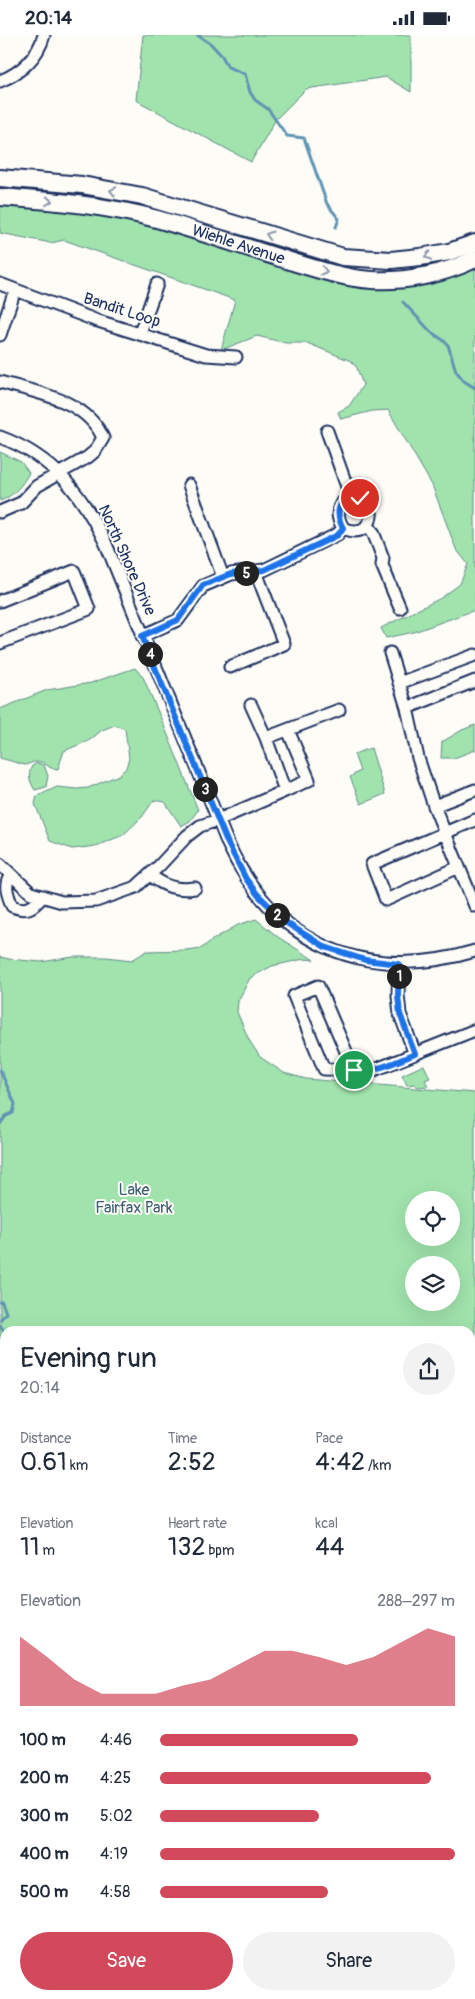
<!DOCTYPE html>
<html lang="en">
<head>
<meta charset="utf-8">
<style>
	:root { --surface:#fff; --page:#f2f2f3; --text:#1f2937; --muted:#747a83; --accent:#d1495b }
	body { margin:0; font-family:Pangolin,sans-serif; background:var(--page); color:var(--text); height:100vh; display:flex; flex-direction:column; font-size:19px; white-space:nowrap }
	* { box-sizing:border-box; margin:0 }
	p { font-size:16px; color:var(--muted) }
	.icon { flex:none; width:28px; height:28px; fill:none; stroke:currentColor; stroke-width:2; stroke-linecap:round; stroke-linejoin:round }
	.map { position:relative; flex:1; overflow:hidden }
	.drawer { position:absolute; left:0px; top:1291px; width:475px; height:674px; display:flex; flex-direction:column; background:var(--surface); border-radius:15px 15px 0 0; box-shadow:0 5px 20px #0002 }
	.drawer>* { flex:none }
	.fabs { position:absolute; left:405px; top:1156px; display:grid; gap:10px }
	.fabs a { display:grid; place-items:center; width:55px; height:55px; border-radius:50%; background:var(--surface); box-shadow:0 5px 20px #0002; font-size:25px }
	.pin { position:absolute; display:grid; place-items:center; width:42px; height:42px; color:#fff; margin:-21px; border:2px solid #fff; border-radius:50%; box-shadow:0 1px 5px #0007 }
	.km { position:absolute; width:25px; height:25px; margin:-12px; border-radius:50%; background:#222; color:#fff; font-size:14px; line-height:25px; text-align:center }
	.round { display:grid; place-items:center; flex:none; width:52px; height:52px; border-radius:26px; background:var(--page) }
	.headline { display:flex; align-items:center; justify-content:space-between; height:85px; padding:0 20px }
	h1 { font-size:28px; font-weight:600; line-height:38px }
	.stats { display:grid; grid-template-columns:repeat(3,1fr); gap:8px; height:85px; padding:5px 20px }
	.stats div { display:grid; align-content:center }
	.stats b { font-size:25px; font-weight:600 }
	.stats small { font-size:14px; font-weight:400 }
	.stats p { font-size:14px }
	.chart { height:140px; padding:10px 20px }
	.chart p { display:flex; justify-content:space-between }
	.chart svg { width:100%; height:90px; margin-top:5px; fill:var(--accent); opacity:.7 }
	.button { display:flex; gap:10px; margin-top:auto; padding:10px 20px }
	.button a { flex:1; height:58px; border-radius:30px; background:var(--accent); color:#fff; font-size:20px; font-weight:600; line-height:58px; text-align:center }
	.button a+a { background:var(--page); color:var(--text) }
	ul { padding:0 20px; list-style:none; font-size:16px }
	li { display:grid; grid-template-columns:80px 60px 1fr; align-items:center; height:38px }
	li i { height:12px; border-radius:6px; background:var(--accent) }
	.status { display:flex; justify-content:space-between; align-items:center; height:35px; padding:0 25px; background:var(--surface); direction:ltr }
	.status svg { height:14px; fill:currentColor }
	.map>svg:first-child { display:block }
</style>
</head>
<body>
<div class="status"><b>20:14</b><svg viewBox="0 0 49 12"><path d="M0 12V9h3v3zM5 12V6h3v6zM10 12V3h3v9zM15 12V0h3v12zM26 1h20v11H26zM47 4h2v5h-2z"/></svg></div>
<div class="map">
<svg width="475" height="1964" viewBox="0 0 475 1964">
	<rect width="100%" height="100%" fill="#fdfcf7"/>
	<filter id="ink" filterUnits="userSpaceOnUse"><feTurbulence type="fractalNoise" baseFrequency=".02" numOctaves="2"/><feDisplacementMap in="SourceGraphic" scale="10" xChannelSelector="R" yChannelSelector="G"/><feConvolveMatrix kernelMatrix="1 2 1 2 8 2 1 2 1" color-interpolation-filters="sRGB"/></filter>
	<g filter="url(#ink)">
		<path fill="#a1e3ad" stroke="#5e8986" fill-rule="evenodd" d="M143 0H411V57L386 42 306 54 276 84 251 127 136 65Z
			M0 168 118 182 376 252 421 250 443 245 475 233V575L414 597 386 603 381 593 441 563 460 549 468 529 456 514 432 450 388 375 372 376 341 384 338 377 349 371 363 350 357 333 351 326 307 308H286L257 301 221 315 235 265 64 205 51 208 0 198Z
			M0 417 21 427 29 438C22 450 14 461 0 466Z
			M135 633 143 642 165 693 198 775 190 786 181 791 165 767 154 765 142 782 123 800 96 811 72 814 50 806 35 769 37 761 57 752 77 754 88 753 119 740 126 733 129 723 125 694 115 690 102 695 90 705 64 716 58 734 51 733 42 727H34L25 730 0 723V674L47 655 91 648Z
			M475 690V715L454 723H441L442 707 462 695Z
			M371 713 385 759 361 769 350 742 360 736 354 719Z
			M37 728 44 730 48 741 46 752 35 755C30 747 27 740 32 731Z
			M256 884 278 902 314 925 304 924 272 931 250 943 238 966 237 977 249 1005 260 1022 284 1038 306 1044 475 1058V1964H0V922L9 924 41 927 73 922H106L132 925 147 916 186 915 202 913 212 905 238 890ZM414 1165H451V1202H414ZM414 1230H451V1268H414ZM5 1296H470V1960H5Z
			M424 1030 430 1043 425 1045 428 1051 418 1052 414 1049 407 1050 402 1040Z"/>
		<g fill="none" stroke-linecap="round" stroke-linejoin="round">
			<path stroke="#5e94b3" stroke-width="3" d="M197 0 211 9 222 21 228 32 245 39 250 57 255 65 268 74 287 101 304 103 327 169 339 184 336 192
				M403 267 431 297 443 305 448 310 456 336 464 346 475 353
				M0 1035 15 1069 13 1078 6 1081 0 1089
				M0 1267H2L6 1278 0 1285
				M0 1290 5 1298
				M470 1433 475 1432
				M0 1776 5 1770"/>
			<defs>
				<path id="minor" d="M0 46C21 38 38 22 44 0
					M0 249 95 285 206 320 236 322
					M140 298 157 249
					M0 300 15 255
					M0 347C37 358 86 364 103 403L95 416 88 422 37 451 21 468 0 477
					M327 396 351 463
					M0 402C54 422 82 459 106 509L228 809C276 913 368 948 475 916
					M189 450 223 542
					M367 490 373 497 383 523 382 530 400 573
					M0 566 74 536 89 574 0 608
					M142 601 178 585 203 551 231 539 264 535 338 499 343 493C377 508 380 459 353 463 347 463 343 466 340 471 336 479 339 486 343 493
					M390 618 407 673 418 723 434 771 475 871
					M230 632 284 609 256 537
					M399 648 475 620
					M251 670 266 703
					M407 673 475 646
					M285 756 309 745 288 695
					M434 771 475 755
					M0 829 31 858 62 867 96 866 136 852 159 831 187 801 200 791 218 785 285 756 266 703 339 675
					M459 832 386 865 372 829 475 785
					M11 840C3 850 8 860 12 871 27 877 33 873 43 861
					M150 840C164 851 177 856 195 853
					M399 929 398 960 400 979 415 1019
					M354 1035 324 1034 294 961 318 951 354 1035 365 1037 374 1035 475 995"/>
				<g id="secondary">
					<path d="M0 143 82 150 142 161 343 222 391 225 420 222 449 217 475 208"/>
					<path id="s1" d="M0 162C53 166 106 170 157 184 199 196 239 210 280 223 310 232 341 243 372 245 407 247 444 239 475 224"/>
				</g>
			</defs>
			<use href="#minor" stroke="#1b2f5e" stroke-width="15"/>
			<use href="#secondary" stroke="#1b2f5e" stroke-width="20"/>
			<use href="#minor" stroke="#fdfcf7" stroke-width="11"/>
			<use href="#secondary" stroke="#fdfcf7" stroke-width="16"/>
		</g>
		<defs><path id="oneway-chevron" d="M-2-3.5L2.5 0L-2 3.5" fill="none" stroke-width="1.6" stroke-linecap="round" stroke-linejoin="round" transform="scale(1.25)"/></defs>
		<g stroke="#8c96aa">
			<use href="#oneway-chevron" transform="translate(113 156) rotate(-169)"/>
			<use href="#oneway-chevron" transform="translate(49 166) rotate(5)"/>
			<use href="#oneway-chevron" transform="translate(269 200) rotate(-162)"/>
			<use href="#oneway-chevron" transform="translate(428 221) rotate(169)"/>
			<use href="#oneway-chevron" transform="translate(324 236) rotate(14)"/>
		</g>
	</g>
	<g fill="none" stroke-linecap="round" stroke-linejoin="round" filter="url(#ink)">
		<defs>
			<path id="route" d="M354 1035C375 1038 395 1027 415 1019L400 979 398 960 399 929 365 925 325 912 288 889 258 860 246 844 228 809 142 601 178 585 203 550 231 539 264 535 338 500 343 493C334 476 338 462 360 463"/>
		</defs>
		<use href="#route" stroke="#fff" stroke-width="10"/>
		<use href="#route" stroke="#1a73e8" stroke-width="6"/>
	</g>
	<g text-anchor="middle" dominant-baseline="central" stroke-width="4" stroke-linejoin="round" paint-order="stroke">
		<g font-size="16" fill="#1b2f5e" stroke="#fdfcf7">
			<text stroke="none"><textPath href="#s1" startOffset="244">Wiehle Avenue</textPath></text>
			<text transform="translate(122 275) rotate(18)">Bandit Loop</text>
			<text transform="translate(127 525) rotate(66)">North Shore Drive</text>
		</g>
		<g font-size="16" fill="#3c5c72" stroke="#fdfcf7">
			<text x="134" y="1155">Lake<tspan x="134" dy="18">Fairfax Park</tspan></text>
		</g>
	</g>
</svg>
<div class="fabs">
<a><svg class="icon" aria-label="locate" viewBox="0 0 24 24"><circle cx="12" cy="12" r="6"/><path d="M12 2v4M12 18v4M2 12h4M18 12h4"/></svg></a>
<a><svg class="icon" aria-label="layers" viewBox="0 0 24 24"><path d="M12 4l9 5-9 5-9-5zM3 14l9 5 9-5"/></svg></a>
</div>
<div class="pin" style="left:354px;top:1035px;background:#1e9e55"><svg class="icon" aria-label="arrive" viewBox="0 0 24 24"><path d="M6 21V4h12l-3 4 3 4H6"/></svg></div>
<div class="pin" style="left:360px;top:463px;background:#d93025"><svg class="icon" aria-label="check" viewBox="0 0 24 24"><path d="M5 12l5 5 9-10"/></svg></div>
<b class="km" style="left:399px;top:941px">1</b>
<b class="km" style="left:277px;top:880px">2</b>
<b class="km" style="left:205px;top:754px">3</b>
<b class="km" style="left:150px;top:619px">4</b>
<b class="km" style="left:246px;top:538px">5</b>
<section class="drawer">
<div class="headline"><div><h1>Evening run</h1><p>20:14</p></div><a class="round"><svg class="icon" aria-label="share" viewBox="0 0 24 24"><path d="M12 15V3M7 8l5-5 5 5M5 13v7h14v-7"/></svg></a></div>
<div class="stats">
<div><p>Distance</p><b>0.61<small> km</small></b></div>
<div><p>Time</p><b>2:52</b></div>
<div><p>Pace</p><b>4:42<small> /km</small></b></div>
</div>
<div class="stats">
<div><p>Elevation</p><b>11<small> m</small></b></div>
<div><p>Heart rate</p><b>132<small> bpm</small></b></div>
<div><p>kcal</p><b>44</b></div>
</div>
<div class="chart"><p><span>Elevation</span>288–297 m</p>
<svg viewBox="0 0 160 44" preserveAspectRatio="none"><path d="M0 44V10L10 20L20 31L30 38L40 38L50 38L60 34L70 31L80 24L90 17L100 17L110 20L120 24L130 20L140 13L150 6L160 10V44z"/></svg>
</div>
<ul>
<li><b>100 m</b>4:46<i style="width:67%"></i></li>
<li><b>200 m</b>4:25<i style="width:92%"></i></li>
<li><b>300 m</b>5:02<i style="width:54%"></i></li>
<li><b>400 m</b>4:19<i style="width:100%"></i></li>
<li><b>500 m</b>4:58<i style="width:57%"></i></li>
</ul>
<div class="button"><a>Save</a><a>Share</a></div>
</section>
</div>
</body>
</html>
